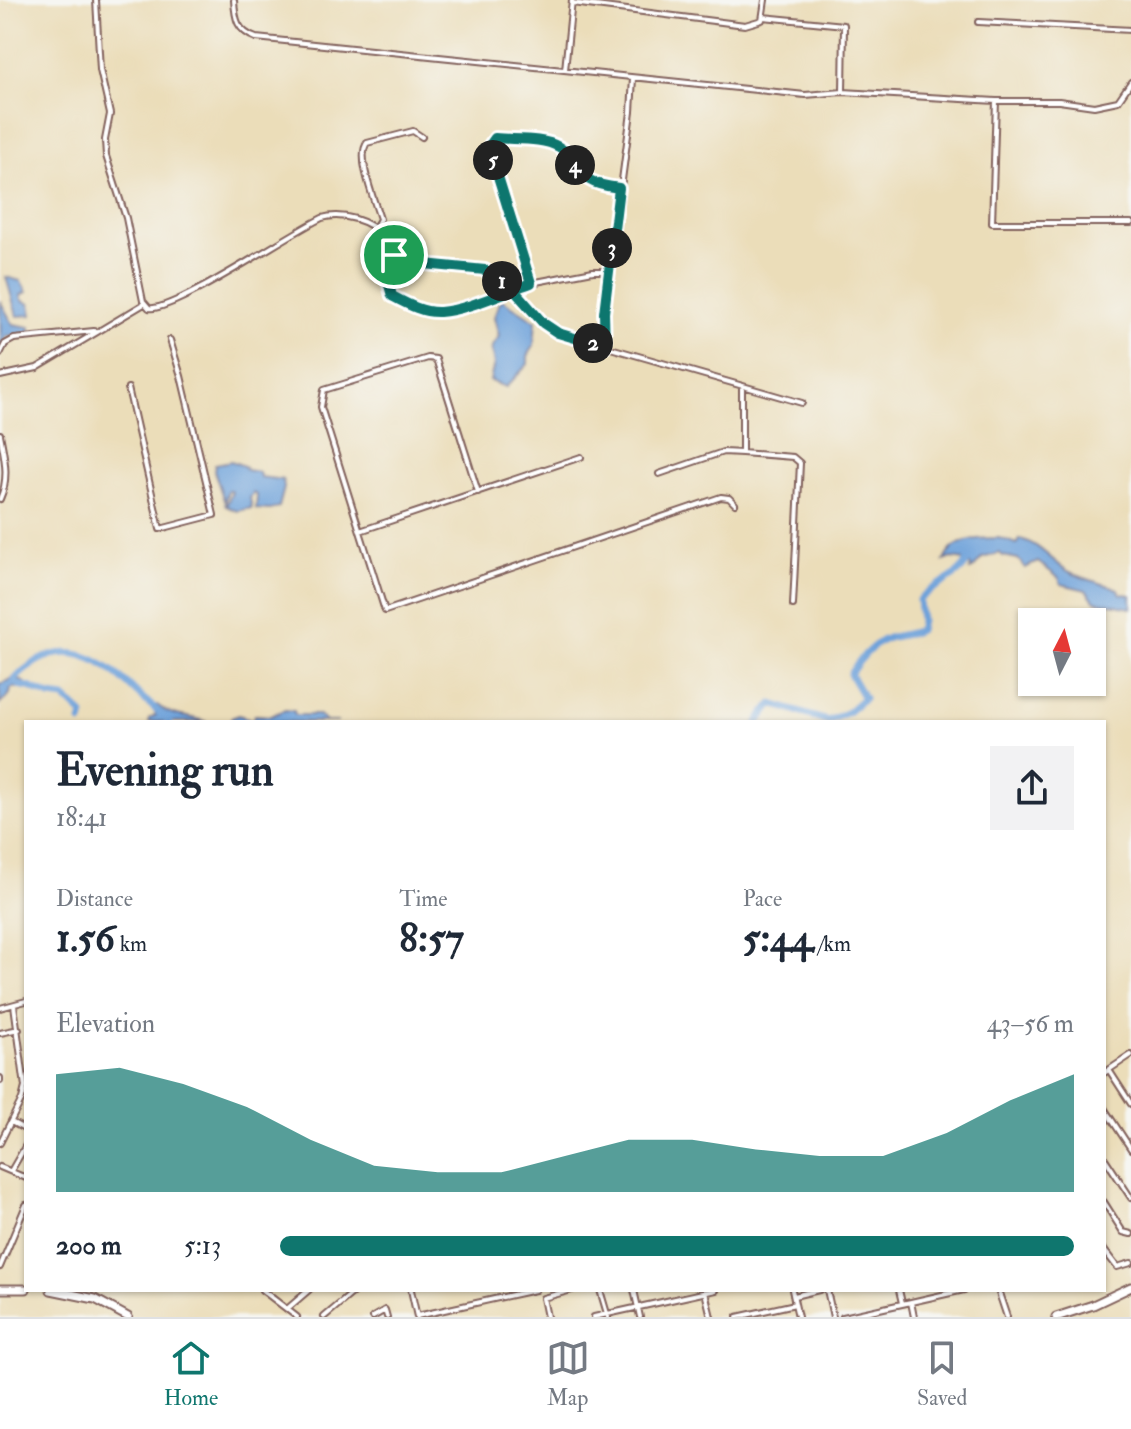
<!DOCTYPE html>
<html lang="en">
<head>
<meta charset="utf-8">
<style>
	:root { --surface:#fff; --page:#f2f2f3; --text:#1f2937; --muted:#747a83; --line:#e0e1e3; --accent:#0f766e }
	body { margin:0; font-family:"IM FELL Double Pica",serif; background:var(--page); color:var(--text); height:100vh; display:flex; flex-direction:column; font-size:30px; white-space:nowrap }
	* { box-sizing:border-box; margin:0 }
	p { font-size:26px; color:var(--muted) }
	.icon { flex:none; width:44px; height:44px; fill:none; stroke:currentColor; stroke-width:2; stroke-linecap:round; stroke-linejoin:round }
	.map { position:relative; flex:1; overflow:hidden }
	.sheet { position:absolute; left:24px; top:720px; width:1082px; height:572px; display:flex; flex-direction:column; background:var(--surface); border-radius:0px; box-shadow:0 2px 6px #0004 }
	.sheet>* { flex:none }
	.needle { width:52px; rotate:6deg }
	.fabs { position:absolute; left:1018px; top:608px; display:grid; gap:16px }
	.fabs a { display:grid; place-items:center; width:88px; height:88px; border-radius:0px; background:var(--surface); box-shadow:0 2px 6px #0004; font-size:40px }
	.pin { position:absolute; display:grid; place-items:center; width:68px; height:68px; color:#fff; margin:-34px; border:4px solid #fff; border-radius:50%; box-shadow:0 2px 8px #0007 }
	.km { position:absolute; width:40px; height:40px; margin:-20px; border-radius:50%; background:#222; color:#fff; font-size:22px; line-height:40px; text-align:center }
	.round { display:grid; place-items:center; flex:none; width:84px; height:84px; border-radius:0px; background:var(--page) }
	.head { display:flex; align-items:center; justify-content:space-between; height:136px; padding:0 32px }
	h1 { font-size:44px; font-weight:800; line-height:60px }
	.metrics { display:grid; grid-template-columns:repeat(3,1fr); gap:12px; height:136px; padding:8px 32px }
	.metrics div { display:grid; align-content:center }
	.metrics b { font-size:40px; font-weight:800 }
	.metrics small { font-size:22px; font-weight:400 }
	.metrics p { font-size:22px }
	.chart { height:224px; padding:16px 32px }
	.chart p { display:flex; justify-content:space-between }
	.chart svg { width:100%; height:144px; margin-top:8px; fill:var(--accent); opacity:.7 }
	ul { padding:0 32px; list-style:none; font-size:26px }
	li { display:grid; grid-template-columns:128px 96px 1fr; align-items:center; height:60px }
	li i { height:20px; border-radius:10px; background:var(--accent) }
	.menu { display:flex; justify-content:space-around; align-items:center; height:112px; border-top:2px solid var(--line); background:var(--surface); font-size:22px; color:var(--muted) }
	.menu a { display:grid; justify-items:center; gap:4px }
	.menu .selected { color:var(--accent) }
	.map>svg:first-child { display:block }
</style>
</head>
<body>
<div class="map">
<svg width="1131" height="1317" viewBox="0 0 1131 1317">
	<rect width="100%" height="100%" fill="#f6f6f2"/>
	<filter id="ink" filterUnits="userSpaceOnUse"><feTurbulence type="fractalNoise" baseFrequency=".0125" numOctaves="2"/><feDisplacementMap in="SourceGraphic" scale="16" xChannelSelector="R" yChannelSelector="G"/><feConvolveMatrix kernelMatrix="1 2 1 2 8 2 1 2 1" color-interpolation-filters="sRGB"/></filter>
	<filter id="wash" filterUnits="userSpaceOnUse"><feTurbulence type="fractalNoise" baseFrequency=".006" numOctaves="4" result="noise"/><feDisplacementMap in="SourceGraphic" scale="32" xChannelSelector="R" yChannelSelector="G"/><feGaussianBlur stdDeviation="1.8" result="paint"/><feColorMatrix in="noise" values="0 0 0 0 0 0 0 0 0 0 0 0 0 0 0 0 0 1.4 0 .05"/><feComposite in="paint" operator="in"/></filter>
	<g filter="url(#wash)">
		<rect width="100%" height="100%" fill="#ebddb9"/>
		<path fill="#6ea2da" stroke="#5c6082" stroke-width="2" d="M6 277 21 281 27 292 21 295 22 300 30 304 32 315 17 316Z
			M501 299 536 321 534 345 528 356V364L506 387 490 381 494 364 491 348 499 336 494 317Z
			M0 301 13 324 30 327V334L6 336 1 349Z
			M231 461 244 466 246 470 259 472 260 477 283 480 284 488 279 507 270 510 256 509 257 495 253 493 250 498 252 508 237 511 226 506 232 492 228 490 225 503 214 471 215 464Z
			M999 538 1017 544 1019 539C1040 543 1051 561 1068 571 1083 579 1102 583 1118 589L1121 594 1131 595V608L1095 601 1086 590 1061 584 1059 578 1038 562 1025 568 1018 559 1003 556 1000 553 982 558 973 569 970 570 971 566 965 560 951 558 944 561C953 538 977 538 999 538Z
			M14 677 27 684 26 687 11 688 10 694 0 704V685Z
			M157 705C172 718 188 715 207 722H149V719L156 715 153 708Z
			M285 710 294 711 295 715H319L326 722H338H229L231 718 239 715 252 720 255 715 270 716Z"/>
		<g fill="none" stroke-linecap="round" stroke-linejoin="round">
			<path stroke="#6ea2da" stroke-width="7" d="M11 684C54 633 97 652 137 693 148 703 159 711 169 722
				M18 685 29 687 50 696 65 698 83 715 81 722
				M758 722 772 704 828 721 848 712 864 698 850 674C858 661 873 643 888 638 899 635 908 635 919 630L921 621 919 600C932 584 963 578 969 557"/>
		</g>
	</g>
	<g filter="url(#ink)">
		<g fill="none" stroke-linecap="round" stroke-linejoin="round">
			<defs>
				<path id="minor" d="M96 0 100 70 110 114 105 140 106 156 126 218 143 301 149 308C172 313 292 232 322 218 341 212 371 220 384 237 390 245 392 257 402 261 426 271 458 261 483 270 514 280 532 315 558 333L802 403
					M234 0C235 19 237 31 256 38L805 95 843 92 996 101H1059L1094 106 1118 101 1131 82
					M572 3 745 25 762 20 765 0
					M763 17 844 25 843 92
					M978 22 1131 30
					M565 70 572 0
					M996 101 992 223H1131
					M375 228 380 219C375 202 356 157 367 143L413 131 422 137
					M394 256 389 285 392 296 409 305 440 312 531 283 593 271H610L631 112 633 78
					M531 283 492 157 490 145 495 138C512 139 545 139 559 147 588 164 568 182 619 188
					M605 347 604 313 610 271
					M0 354 5 344 14 339 94 331
					M0 376 37 368 144 304
					M128 388 160 529 214 515 181 376 170 340
					M742 388V453L793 457 800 463 793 605
					M0 434C4 456 10 477 0 499
					M659 474 723 452 742 453
					M478 492 436 359 428 358 324 390 321 407 385 611 721 497 729 498 735 504
					M360 531 581 457
					M0 1008 26 1001
					M0 1033 19 1029
					M1109 1070 1131 1104
					M1104 1073 1131 1055
					M0 1078V1081
					M1104 1108 1131 1149
					M11 1122 26 1130
					M0 1143 22 1099 25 1087 14 1005
					M1104 1157 1131 1198
					M0 1167 26 1178
					M11 1171 26 1145
					M1104 1202 1123 1232 1131 1234
					M1104 1250 1117 1267 1131 1263
					M0 1267 26 1205
					M262 1290 297 1317
					M411 1290 417 1317
					M600 1290 608 1317
					M634 1290 640 1317
					M792 1290 798 1317
					M827 1290 833 1317
					M899 1290 902 1303
					M998 1290 1007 1317
					M705 1292 711 1317
					M794 1296 819 1290
					M911 1302 964 1290
					M287 1309 309 1290
					M417 1316 535 1290
					M324 1317 356 1290
					M373 1317 385 1310 387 1317
					M547 1317 543 1298 572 1290
					M594 1317 716 1290
					M737 1317 795 1304
					M843 1317 911 1302 914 1317"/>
				<path id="primary" d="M0 1289H26
					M51 1290 95 1299 128 1317
					M1056 1317 1093 1305 1131 1287"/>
			</defs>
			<use href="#minor" stroke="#82625d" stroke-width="8"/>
			<use href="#primary" stroke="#82625d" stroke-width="11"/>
			<use href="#minor" stroke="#fff" stroke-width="4"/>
			<use href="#primary" stroke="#fff" stroke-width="7"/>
		</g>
	</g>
	<g fill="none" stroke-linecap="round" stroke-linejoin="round" filter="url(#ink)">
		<defs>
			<path id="route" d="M394 255 404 262 485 270 513 289 543 323 558 333 605 347 604 313 619 188C568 182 588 164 559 147 543 137 513 140 495 138L490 145 492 157 531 283C507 291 464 311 440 312 423 313 407 304 392 296L389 285 394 255"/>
		</defs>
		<use href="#route" stroke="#fff" stroke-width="16"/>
		<use href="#route" stroke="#0f766e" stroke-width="10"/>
	</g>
</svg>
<div class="fabs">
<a><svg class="needle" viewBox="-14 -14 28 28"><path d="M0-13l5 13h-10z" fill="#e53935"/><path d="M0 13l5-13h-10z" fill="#747a83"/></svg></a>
</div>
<div class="pin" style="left:394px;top:255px;background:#1e9e55"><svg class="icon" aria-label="arrive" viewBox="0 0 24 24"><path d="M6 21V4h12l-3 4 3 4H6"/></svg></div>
<b class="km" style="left:502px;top:281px">1</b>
<b class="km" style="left:593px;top:343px">2</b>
<b class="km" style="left:612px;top:248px">3</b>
<b class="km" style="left:575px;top:165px">4</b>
<b class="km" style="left:493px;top:160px">5</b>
<section class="sheet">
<div class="head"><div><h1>Evening run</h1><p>18:41</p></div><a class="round"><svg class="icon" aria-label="share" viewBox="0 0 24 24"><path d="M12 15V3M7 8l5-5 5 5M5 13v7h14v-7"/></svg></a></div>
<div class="metrics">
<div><p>Distance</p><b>1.56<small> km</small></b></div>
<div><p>Time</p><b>8:57</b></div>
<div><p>Pace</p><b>5:44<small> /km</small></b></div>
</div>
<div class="chart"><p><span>Elevation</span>43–56 m</p>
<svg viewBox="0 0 160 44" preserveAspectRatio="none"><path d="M0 44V8L10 6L20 11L30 18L40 28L50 36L60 38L70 38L80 33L90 28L100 28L110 31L120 33L130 33L140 26L150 16L160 8V44z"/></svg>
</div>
<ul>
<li><b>200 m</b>5:13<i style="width:100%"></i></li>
</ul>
</section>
</div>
<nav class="menu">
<a class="selected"><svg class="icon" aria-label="home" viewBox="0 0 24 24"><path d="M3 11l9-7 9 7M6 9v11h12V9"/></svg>Home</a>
<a><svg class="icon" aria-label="map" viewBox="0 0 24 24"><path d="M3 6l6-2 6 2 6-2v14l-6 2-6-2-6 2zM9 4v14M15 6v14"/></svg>Map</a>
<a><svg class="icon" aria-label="saved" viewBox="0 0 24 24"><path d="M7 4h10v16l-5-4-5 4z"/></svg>Saved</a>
</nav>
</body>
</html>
